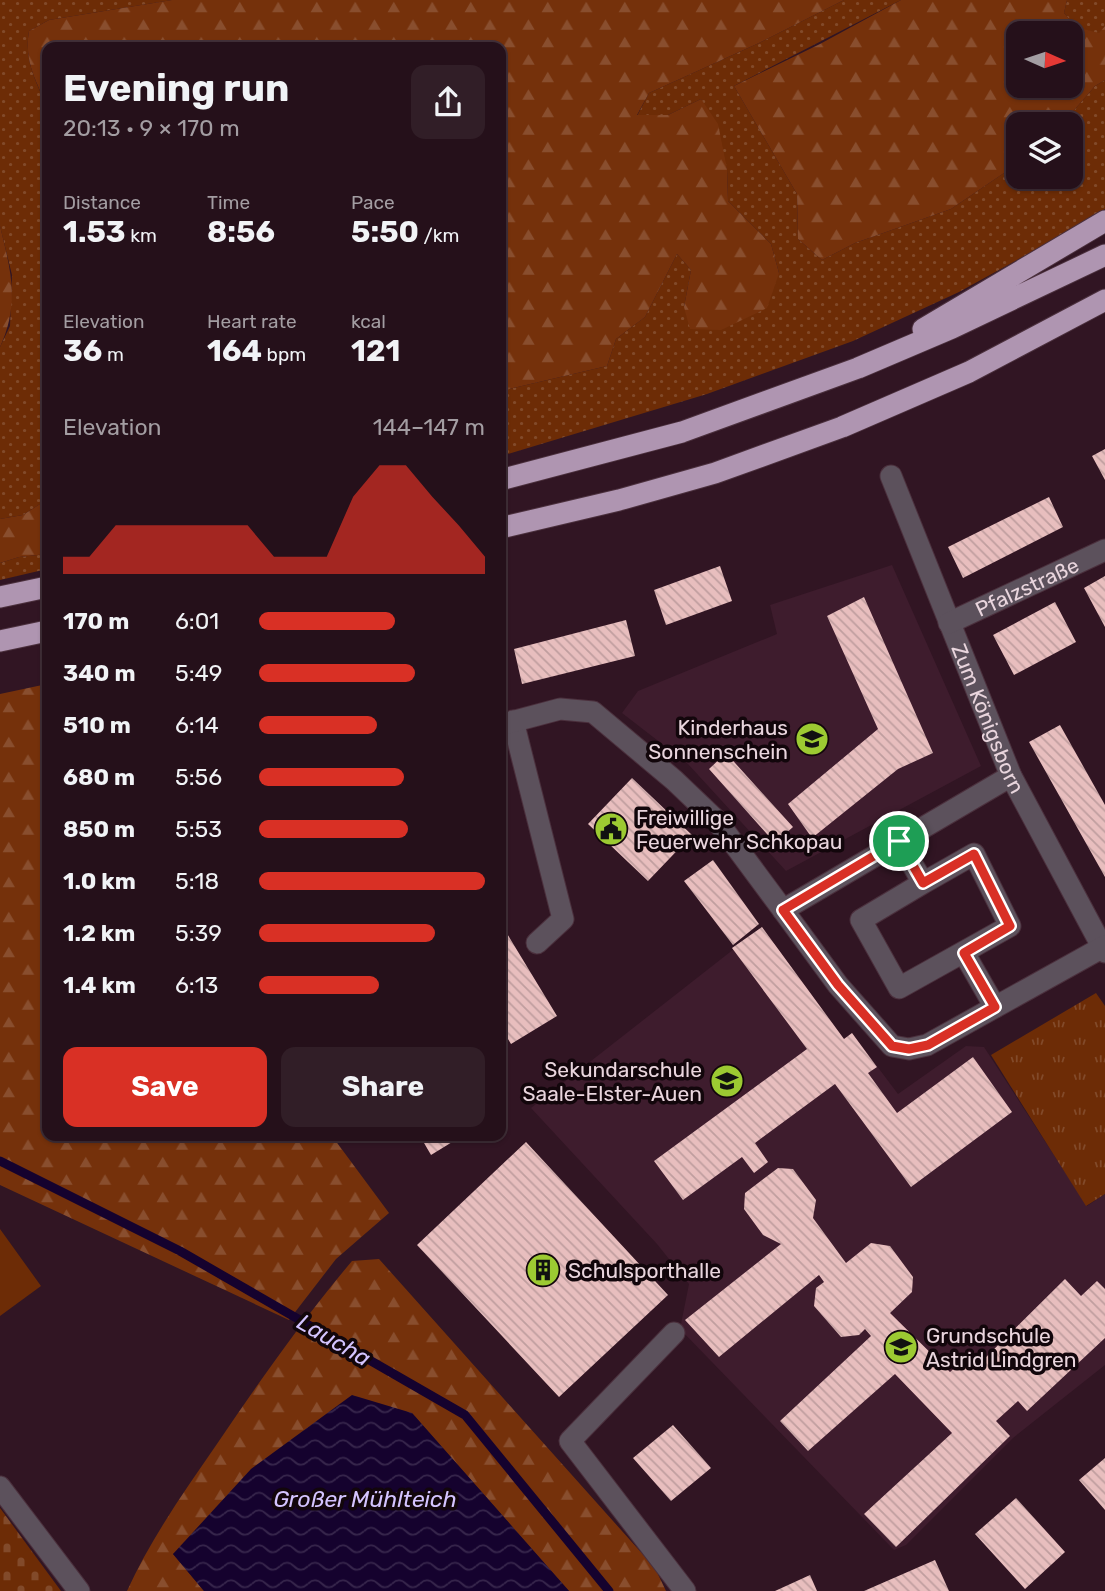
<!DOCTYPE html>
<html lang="en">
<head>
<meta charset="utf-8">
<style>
	:root { --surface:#25101a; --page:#311e27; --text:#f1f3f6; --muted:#a39da2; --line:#423039; --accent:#d93025 }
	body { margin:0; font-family:Rubik,sans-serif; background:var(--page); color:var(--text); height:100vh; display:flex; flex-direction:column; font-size:26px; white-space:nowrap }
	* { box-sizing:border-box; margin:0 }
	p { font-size:23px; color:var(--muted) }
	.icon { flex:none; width:38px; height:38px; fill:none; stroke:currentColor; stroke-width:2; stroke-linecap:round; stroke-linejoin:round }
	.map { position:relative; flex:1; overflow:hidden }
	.drawer { position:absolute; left:42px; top:42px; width:464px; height:1099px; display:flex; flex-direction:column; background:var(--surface); border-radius:14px; box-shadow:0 2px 5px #0004,0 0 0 2px var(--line) }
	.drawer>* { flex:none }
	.needle { width:46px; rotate:93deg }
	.tools { position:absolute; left:1006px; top:21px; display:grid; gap:14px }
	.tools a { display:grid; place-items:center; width:77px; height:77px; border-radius:14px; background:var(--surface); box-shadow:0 2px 5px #0004,0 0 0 2px var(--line); font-size:35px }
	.pin { position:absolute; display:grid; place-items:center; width:60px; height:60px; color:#fff; margin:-30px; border:4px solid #fff; border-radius:50%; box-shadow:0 2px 7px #0007 }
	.round { display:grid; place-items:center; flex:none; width:74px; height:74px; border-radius:14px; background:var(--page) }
	.headline { display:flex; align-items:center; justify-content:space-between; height:119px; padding:0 21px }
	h1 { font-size:38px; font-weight:700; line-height:52px }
	.stats { display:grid; grid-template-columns:repeat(3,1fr); gap:10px; height:119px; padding:7px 21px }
	.stats div { display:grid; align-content:center }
	.stats b { font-size:30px; font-weight:700 }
	.stats small { font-size:19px; font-weight:400 }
	.stats p { font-size:19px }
	.chart { height:196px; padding:14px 21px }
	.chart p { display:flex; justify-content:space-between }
	.chart svg { width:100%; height:126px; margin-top:7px; fill:var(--accent); opacity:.7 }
	.primary-button { display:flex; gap:14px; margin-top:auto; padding:14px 21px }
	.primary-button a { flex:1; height:80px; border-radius:14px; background:var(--accent); color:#fff; font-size:28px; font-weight:700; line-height:80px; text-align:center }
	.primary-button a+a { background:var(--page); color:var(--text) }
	ul { padding:0 21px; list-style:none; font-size:23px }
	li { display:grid; grid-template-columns:112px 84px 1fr; align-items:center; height:52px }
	li i { height:18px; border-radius:9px; background:var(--accent) }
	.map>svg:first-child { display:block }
</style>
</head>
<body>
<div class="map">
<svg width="1105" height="1591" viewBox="0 0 1105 1591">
	<defs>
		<pattern id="grass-dots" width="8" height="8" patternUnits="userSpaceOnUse" patternTransform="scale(1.75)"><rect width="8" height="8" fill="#6d2c06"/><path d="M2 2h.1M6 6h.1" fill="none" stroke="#824a2a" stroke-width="1.8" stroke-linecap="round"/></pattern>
		<pattern id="forest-firs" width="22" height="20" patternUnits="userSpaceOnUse" patternTransform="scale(1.75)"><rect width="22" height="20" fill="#75310b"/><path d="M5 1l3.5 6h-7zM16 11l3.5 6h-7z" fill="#894e2e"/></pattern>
		<pattern id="cemetery-stones" width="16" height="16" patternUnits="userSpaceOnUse" patternTransform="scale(1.75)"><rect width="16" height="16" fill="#6d2c06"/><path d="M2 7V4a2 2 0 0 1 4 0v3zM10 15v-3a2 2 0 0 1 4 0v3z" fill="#824a2a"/></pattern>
		<pattern id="park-tufts" width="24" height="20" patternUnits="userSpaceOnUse" patternTransform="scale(1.75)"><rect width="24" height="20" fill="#6d2c06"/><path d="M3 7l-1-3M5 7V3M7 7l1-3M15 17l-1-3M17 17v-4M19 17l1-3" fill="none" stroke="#824a2a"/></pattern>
		<pattern id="water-waves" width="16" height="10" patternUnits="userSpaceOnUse" patternTransform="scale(1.75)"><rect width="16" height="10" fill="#15022e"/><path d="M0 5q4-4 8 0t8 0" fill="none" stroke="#37264c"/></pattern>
		<pattern id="building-back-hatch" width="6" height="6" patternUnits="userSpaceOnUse" patternTransform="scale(1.75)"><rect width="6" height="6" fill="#e8bebe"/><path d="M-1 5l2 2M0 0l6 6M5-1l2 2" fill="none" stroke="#c09e9f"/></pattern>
	</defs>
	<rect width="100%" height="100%" fill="#311523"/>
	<path fill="#3e1c2d" d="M892 565 981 766 786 871 688 764 622 713 638 691 777 634 770 605Z
		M762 927 844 1039 852 1033 898 1094 966 1046 984 1047 1087 1206 1105 1194V1365L1013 1438 906 1545 894 1550 680 1329 689 1284 657 1244 531 1108Z"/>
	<path fill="url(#grass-dots)" d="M0 0H172L49 20 29 31C24 60 35 80 47 106V505L40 504 23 515 0 519V347L10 326 12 275 0 226Z
		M844 0H901L734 86 797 194 798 239 822 260 855 243 951 209 1004 173 1018 166V177H1071V124H1062L1095 86 1105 80V209L1075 228 959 292 853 341 707 394 501 456 500 391 607 366 616 339 645 317 677 254 691 270 684 307 779 273 771 244 728 201 727 169 701 99 668 115 637 116 649 93 759 43Z
		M1067 0H1105V26L1099 34 1076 27 1064 13Z
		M47 554V569L0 580V563L19 557Z"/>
	<path fill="url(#forest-firs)" fill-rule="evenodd" d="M172 0H844L759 43 649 93 637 115H668L701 99 718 124 727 169 728 201 771 244 779 273 767 308 721 330 690 329 684 307 691 270 677 254 645 317 616 339 607 366 501 391 500 47H47V105C35 80 24 60 29 31L49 20Z
		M901 0H1067L1064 13 1076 27 1099 33 1105 26V80L1095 86 1062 124H1018V166L1004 173 951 209 855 243 822 260 798 239 797 194 734 86 820 44ZM1071 33V86H1018V33Z
		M0 226C11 271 20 303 0 347Z
		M40 504 47 505V554L19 557 0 563V519L23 515Z
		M47 684V1136H332L389 1213 336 1259 289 1320 0 1185V694Z
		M379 1259 655 1568 666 1591H569L412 1413 173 1554 204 1591H127C151 1538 186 1489 219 1441 261 1379 304 1318 352 1261Z"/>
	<path fill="url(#cemetery-stones)" d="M0 1508 61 1591H0Z"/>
	<path fill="url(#park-tufts)" d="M1096 993 1105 1006V1194L1086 1206 991 1055Z"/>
	<path fill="#6d2c06" d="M0 1229 41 1286 0 1316Z"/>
	<path fill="url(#water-waves)" d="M352 1395 412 1413 569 1591H204L173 1554 251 1469Z"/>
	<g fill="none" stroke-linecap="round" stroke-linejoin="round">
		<path stroke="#15022e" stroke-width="9" d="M0 1161 180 1251 465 1415 609 1591"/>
	</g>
	<path fill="url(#building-back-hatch)" d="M1105 449V480L1092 456Z
		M1049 497 1063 527 963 578 948 547Z
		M720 566 732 601 666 625 654 590Z
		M1105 576V627L1084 588Z
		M864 597 933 753 898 769 812 838 788 804 878 729 827 616Z
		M1055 602 1076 642 1014 675 993 635Z
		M626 620 635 656 522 684 514 649Z
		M1060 725 1105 805V877L1029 742Z
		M726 753 793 827 775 843 709 769Z
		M632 778 692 835 648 881 588 824Z
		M713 860 759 924 733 945 684 881Z
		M500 922 557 1016 511 1044 500 1026Z
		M762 927 844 1039 852 1033 877 1067 868 1073 897 1113 973 1057 1012 1112 911 1187 835 1084 755 1143 768 1162 754 1173 742 1157 683 1200 654 1161 807 1049 732 948Z
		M420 1136H462L431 1155Z
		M526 1142 668 1295 559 1397 417 1245Z
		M778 1168 793 1169 816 1200 813 1218 846 1263 871 1243 890 1246 913 1277 912 1292 890 1313 950 1372 969 1355 978 1365 1065 1279 1081 1296 1097 1281 1105 1289V1338L1027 1411 1018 1401 996 1421 1010 1436 896 1547 864 1514 952 1433 895 1374 808 1451 780 1421 871 1336 865 1329 859 1335 841 1337 814 1306 816 1288 824 1282 819 1275 719 1357 685 1320 781 1244 763 1235 744 1209 745 1193Z
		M673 1425 711 1468 671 1501 633 1458Z
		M1105 1458V1510L1079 1480Z
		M1016 1498 1065 1552 1025 1589 975 1534Z
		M935 1560 949 1591H864Z
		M810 1575 817 1591H775Z"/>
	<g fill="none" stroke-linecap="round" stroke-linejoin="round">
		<defs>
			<g id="minor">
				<path id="s1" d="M891 476 1011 776 1105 952"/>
				<path id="s2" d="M949 623 1105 550"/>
				<path d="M513 721 563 919 537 943"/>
				<path d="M500 725 560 709 593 712 674 780 717 821 783 910"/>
				<path d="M1011 776 783 910 838 985 892 1046 909 1049 927 1045 1105 946"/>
				<path d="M899 841 923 883 974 854 1010 926 899 988 861 920 923 883"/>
				<path d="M964 953 995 1007"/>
				<path d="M674 1333 570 1441 685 1591"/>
				<path d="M0 1487 79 1591"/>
			</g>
			<path id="highway" d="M923 329 1105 221
				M500 480 682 432 858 368 952 328 1105 255
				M500 528 619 500 715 473 842 427 969 372 1105 300
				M0 597 47 587
				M0 641 47 631"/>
		</defs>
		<use href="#minor" stroke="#4b303d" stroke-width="23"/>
		<use href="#highway" stroke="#4b303d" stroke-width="23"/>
		<use href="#minor" stroke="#5c515c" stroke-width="21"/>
		<use href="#highway" stroke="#af95b1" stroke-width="21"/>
	</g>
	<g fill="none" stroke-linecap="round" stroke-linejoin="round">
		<defs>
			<path id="route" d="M899 841 923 883 974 854 1010 926 964 953 995 1007 928 1045 909 1049 892 1046 838 985 783 910Z"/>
		</defs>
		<use href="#route" stroke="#fff" stroke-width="14"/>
		<use href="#route" stroke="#d93025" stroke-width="9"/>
	</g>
	<defs>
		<symbol id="school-disc" viewBox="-11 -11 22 22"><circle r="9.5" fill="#9cca32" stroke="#12060b"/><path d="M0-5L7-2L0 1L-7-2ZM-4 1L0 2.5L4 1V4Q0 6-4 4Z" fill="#111"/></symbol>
		<symbol id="civic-disc" viewBox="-11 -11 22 22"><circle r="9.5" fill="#9cca32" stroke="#12060b"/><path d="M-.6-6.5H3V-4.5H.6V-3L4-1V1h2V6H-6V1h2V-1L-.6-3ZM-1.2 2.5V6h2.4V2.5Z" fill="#111"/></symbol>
		<symbol id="building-disc" viewBox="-11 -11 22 22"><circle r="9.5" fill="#9cca32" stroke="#12060b"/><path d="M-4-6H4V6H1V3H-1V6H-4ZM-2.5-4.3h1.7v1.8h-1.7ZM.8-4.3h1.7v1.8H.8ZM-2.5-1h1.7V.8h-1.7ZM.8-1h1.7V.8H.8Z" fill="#111"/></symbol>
	</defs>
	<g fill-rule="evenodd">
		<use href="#school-disc" x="793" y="720" width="38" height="38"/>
		<use href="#civic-disc" x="592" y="810" width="38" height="38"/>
		<use href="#school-disc" x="708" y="1062" width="38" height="38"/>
		<use href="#building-disc" x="524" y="1251" width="38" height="38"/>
		<use href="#school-disc" x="882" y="1328" width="38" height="38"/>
	</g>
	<g text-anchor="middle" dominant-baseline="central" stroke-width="7" stroke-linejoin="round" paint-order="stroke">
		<g font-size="21" fill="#e9d5dd" stroke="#12060b">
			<text stroke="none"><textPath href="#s2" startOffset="86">Pfalzstraße</textPath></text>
			<text stroke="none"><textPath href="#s1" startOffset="261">Zum Königsborn</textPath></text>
		</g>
		<g font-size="21" fill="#e9d5dd" stroke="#12060b" text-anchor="start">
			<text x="788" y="727" text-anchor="end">Kinderhaus<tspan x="788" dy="24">Sonnenschein</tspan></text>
			<text x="636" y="817">Freiwillige<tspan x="636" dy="24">Feuerwehr Schkopau</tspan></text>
			<text x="702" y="1069" text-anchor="end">Sekundarschule<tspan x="702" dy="24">Saale-Elster-Auen</tspan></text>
			<text x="568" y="1270">Schulsporthalle</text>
			<text x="926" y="1335">Grundschule<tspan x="926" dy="24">Astrid Lindgren</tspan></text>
		</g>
		<g font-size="23" font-style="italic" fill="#d4c4ff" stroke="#12060b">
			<text transform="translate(334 1340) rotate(30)">Laucha</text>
			<text x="365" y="1499">Großer Mühlteich</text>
		</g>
	</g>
</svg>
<div class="tools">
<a><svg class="needle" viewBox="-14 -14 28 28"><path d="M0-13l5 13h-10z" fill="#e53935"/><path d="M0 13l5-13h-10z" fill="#a39da2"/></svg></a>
<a><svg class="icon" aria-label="layers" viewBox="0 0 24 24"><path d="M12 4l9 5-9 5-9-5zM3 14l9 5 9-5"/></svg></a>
</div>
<div class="pin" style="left:899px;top:841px;background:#1e9e55"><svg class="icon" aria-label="arrive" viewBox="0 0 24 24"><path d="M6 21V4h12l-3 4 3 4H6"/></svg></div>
<section class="drawer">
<div class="headline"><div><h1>Evening run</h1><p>20:13 · 9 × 170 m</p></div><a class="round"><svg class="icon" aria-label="share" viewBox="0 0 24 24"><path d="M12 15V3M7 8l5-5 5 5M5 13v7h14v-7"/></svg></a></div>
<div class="stats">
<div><p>Distance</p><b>1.53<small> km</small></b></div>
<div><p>Time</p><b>8:56</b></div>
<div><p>Pace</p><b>5:50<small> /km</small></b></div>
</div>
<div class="stats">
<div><p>Elevation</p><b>36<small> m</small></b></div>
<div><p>Heart rate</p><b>164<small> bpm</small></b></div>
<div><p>kcal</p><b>121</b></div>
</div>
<div class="chart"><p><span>Elevation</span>144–147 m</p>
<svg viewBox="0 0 160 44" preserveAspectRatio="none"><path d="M0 44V38L10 38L20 27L30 27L40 27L50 27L60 27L70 27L80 38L90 38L100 38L110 17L120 6L130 6L140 17L150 27L160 38V44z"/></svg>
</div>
<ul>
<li><b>170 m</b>6:01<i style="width:60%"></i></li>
<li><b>340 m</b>5:49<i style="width:69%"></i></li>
<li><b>510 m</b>6:14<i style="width:52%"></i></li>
<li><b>680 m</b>5:56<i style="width:64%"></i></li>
<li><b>850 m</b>5:53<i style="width:66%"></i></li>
<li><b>1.0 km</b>5:18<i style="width:100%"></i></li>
<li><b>1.2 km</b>5:39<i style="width:78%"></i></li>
<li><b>1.4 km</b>6:13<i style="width:53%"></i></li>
</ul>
<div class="primary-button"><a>Save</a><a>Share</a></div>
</section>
</div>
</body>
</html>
